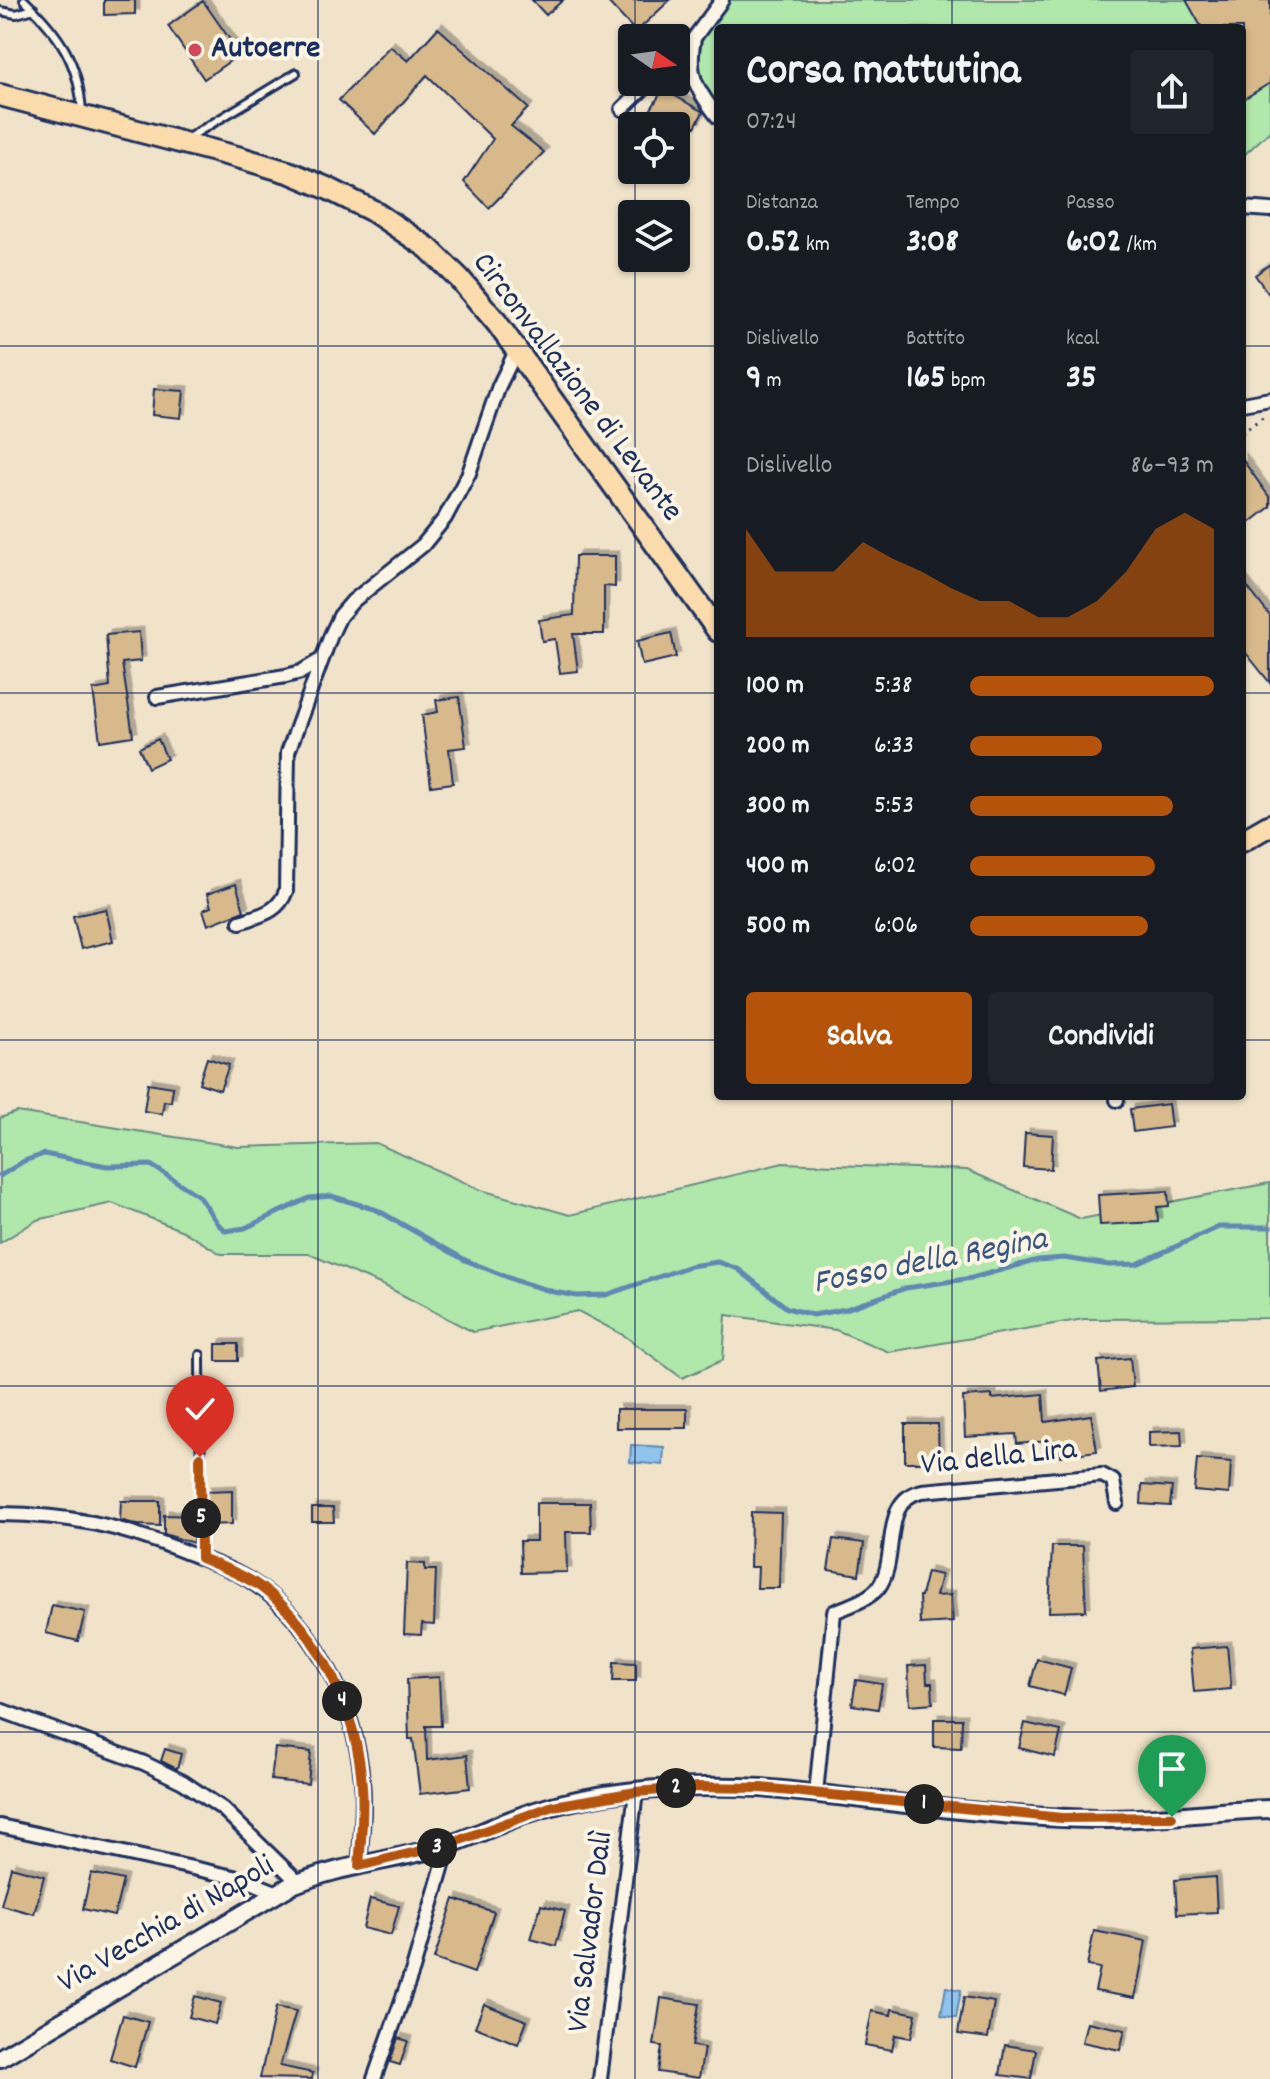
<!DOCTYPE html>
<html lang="it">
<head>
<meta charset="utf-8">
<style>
	:root { --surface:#171b24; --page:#20242c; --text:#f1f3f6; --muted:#9ea1a6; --accent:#b45309 }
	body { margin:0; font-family:Dekko,sans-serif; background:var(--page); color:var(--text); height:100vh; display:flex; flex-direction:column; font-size:30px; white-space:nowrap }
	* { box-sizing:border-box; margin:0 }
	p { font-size:26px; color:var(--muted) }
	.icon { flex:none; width:44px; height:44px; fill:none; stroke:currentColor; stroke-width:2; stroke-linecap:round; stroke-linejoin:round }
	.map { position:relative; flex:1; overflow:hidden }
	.drawer { position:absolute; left:714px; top:24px; width:532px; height:1076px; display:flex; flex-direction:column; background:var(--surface); border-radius:8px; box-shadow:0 2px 6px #0004 }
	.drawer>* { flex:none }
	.needle { width:52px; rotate:103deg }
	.tools { position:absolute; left:618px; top:24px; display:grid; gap:16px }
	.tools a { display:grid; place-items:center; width:72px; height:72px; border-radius:8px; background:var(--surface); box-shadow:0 2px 6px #0004; font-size:40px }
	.pin { position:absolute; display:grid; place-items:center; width:68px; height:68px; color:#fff; margin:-82px -34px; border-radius:50% 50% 50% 0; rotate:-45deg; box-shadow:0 0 8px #0007 }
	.pin .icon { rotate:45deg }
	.km { position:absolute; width:40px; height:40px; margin:-20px; border-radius:50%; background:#222; color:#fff; font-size:22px; line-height:40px; text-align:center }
	.round { display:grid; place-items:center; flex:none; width:84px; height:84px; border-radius:8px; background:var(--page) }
	.overview { display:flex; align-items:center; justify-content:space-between; height:136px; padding:0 32px }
	h1 { font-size:44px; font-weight:700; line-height:60px }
	.stats { display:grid; grid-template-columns:repeat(3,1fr); gap:12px; height:136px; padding:8px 32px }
	.stats div { display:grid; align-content:center }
	.stats b { font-size:34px; font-weight:700 }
	.stats small { font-size:22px; font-weight:400 }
	.stats p { font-size:22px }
	.chart { height:224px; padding:16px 32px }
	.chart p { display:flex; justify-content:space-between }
	.chart svg { width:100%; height:144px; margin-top:8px; fill:var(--accent); opacity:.7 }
	.action { display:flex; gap:16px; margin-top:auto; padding:16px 32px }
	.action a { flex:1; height:92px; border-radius:8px; background:var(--accent); color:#fff; font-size:32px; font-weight:700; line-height:92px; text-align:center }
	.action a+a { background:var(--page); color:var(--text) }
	ul { padding:0 32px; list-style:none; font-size:26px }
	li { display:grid; grid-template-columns:128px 96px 1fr; align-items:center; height:60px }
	li i { height:20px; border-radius:10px; background:var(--accent) }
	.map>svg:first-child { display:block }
</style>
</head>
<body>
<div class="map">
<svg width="1270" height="2079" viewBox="0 0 1270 2079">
	<defs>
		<filter id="shadow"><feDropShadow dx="4.5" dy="-4.5" stdDeviation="0" flood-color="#0004"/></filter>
	</defs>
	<rect width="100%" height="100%" fill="#f1e3ca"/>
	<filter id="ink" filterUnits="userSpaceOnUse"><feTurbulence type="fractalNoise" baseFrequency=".0125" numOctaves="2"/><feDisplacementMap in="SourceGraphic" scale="16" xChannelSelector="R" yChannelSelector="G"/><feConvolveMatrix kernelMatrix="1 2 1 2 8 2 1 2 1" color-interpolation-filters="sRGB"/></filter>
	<g filter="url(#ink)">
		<path fill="#b0e7aa" stroke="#668b84" stroke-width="2" d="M726 0H1270V131L1242 157V28H718V106C712 98 704 88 700 78 691 53 709 18 726 0Z
			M17 1112 238 1147 376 1143 481 1190 570 1215 783 1163 967 1170 1081 1219 1270 1183V1318L1084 1319 889 1352 836 1330 726 1315 723 1360 682 1378 625 1336 578 1311 473 1332 387 1287 309 1254H221L183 1231 112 1203 37 1220 0 1243V1118Z"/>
		<path fill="#90c4ed" stroke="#6188b4" stroke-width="2" d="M631 1445 664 1447 663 1465 630 1462Z
			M946 1987 961 1990 956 2018 941 2015Z"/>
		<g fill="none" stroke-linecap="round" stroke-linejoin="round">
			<path stroke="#6188b4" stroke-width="5" d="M0 1176 24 1161 44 1154 107 1166 151 1165 199 1196 218 1224 226 1231 245 1228 309 1198 331 1196 377 1210 465 1260 517 1281 554 1292 577 1296 606 1295 690 1266 718 1262 738 1269 787 1308 813 1315 846 1309 906 1288 972 1278 1038 1260 1064 1258 1109 1265 1137 1264 1219 1227H1270"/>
		</g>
		<path fill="#d8b98c" stroke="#1b2f5e" stroke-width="2" filter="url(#shadow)" d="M104 0H135V14L104 15Z
			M532 0H563L546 15Z
			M606 0H670L636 32Z
			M1186 0H1270V83L1242 100V28H1202Z
			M203 1 240 54 204 79 168 26Z
			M438 28 528 108 511 126 544 152 489 208 464 182 493 139 427 75 375 134 339 100 390 46 408 61Z
			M663 89 703 112 695 127 690 124 676 149V126H652L644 121Z
			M1270 264V296L1255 275Z
			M154 389 184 391 181 418 152 415Z
			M1242 459 1270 498V507L1242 529Z
			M575 556H615V587L604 586V634H573L578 671 560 673 555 639 542 641 539 620 574 615Z
			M1242 580 1270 616V683L1242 648Z
			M139 632 141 661 122 663 133 736 100 741 93 690 110 687 106 635Z
			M671 633 676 657 642 665 637 641Z
			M459 697 466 747 449 749 453 783 431 786 422 715 438 712 436 700Z
			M158 739 167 759 148 768 139 748Z
			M236 884 244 911 208 925 203 910 211 907 207 894Z
			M106 909 113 941 81 949 73 916Z
			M207 1058 229 1065 220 1090 199 1083Z
			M148 1083 173 1087 171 1102 164 1101 162 1114 144 1111Z
			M1168 1104 1171 1127 1133 1132 1130 1109Z
			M1025 1133 1053 1135 1051 1169 1023 1167Z
			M1168 1191 1169 1206 1157 1207 1158 1222 1100 1225 1098 1195Z
			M216 1344H238V1361H216Z
			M1130 1358 1133 1387 1101 1391 1098 1361Z
			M1043 1394 1045 1422 1091 1415 1097 1451 1061 1456 1058 1440 1017 1444 1016 1434 965 1437 963 1397 992 1395V1399Z
			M616 1409H687V1428H616Z
			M905 1424H938L939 1462H905Z
			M1181 1431 1182 1446 1149 1447V1432Z
			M1197 1459 1231 1462 1229 1494 1194 1491Z
			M1142 1485 1172 1487 1170 1506 1141 1504Z
			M232 1490V1524L207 1525V1491Z
			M121 1501H160V1526L138 1525 120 1520Z
			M536 1503H590L591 1532H566L567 1572 521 1573 520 1541H536Z
			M312 1508H333L334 1522H312Z
			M751 1512 781 1513 779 1588H757L758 1567H750Z
			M164 1515 194 1516 193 1543 164 1534Z
			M833 1539 864 1543 859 1575 828 1570Z
			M1052 1546H1083L1086 1611 1049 1612Z
			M407 1563 425 1564V1570H436L434 1625 422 1624 421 1635 404 1634Z
			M927 1572 941 1575 936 1596 951 1595 953 1622 920 1624 919 1596H921Z
			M52 1605 85 1612 78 1641 46 1633Z
			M1227 1646 1231 1689 1194 1692 1190 1649Z
			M1037 1659 1071 1668 1064 1695 1030 1686Z
			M614 1662 636 1663V1681H613Z
			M926 1665 927 1683H932L933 1703 910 1705 908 1666Z
			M439 1677 441 1726H426L427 1760 467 1755 470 1788 420 1794 413 1739H409L407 1679Z
			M856 1680 882 1684 878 1709 852 1705Z
			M934 1719H962L961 1748 934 1747Z
			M1025 1723 1061 1731 1055 1757 1019 1748Z
			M275 1748 311 1752 308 1784 271 1780Z
			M165 1749 181 1754 177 1769 161 1761Z
			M11 1867 44 1876 34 1914 1 1905Z
			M91 1873 123 1880 114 1916 83 1909Z
			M1215 1877 1217 1912 1177 1914 1175 1880Z
			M370 1899 399 1906 391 1935 363 1928Z
			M454 1899 494 1912 474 1973 434 1959Z
			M541 1905 565 1911 556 1946 531 1939Z
			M1094 1931 1146 1941 1135 1998 1095 1991 1100 1968 1087 1966Z
			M195 1996 221 2003 215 2024 189 2017Z
			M964 1997 994 2002 988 2038 958 2034Z
			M661 1998 699 2004 692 2046 704 2048 699 2078 658 2072 662 2046 654 2045Z
			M484 2004 527 2021 518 2044 475 2027Z
			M276 2007 296 2011 280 2066 313 2073 312 2079 260 2078Z
			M892 2009 916 2014 911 2038 895 2035 892 2050 865 2045 872 2011 891 2015Z
			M123 2015 148 2022 135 2067 110 2059Z
			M1087 2022 1125 2030 1120 2050 1082 2042Z
			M398 2038 408 2041 400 2065 390 2062Z
			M1005 2045 1036 2050 1031 2079 1000 2075Z"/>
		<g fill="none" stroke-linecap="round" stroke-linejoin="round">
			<defs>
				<path id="service" d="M24 0C59 34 79 62 82 112
					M0 11 16 14 34 9
					M188 138 296 73
					M200 1355 201 1558"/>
				<path id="minor" d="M694 38C687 75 696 89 718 117
					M676 56 694 38 722 0
					M622 109 650 82
					M1242 208 1270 210
					M1242 404 1270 399
					M157 697 286 676 301 672 321 660
					M240 922C260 915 278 913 286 891L288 752 331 635 340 616 353 601 423 545 445 518 469 473 499 386 517 349
					M1117 1096V1100
					M0 1514C70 1515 118 1525 183 1551 207 1561 234 1569 255 1584 317 1625 356 1709 362 1781 365 1809 361 1838 359 1866
					M0 1710 144 1763 183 1782 223 1809 298 1882
					M816 1793 834 1612C848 1606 868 1600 878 1588 900 1560 879 1500 922 1491L1102 1475 1113 1481 1117 1503
					M0 1826 243 1879 276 1892
					M374 2079 413 1969 449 1844
					M600 2079 636 1792"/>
				<path id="tertiary" d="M0 2058 290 1886C337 1866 389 1861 438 1848 474 1838 506 1819 542 1809 609 1789 691 1784 761 1788 872 1798 983 1817 1094 1819 1153 1820 1211 1811 1270 1809"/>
				<path id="primary" d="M0 95 241 158 291 173 329 189 373 211 428 248 459 278 497 323 718 631
					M1242 841 1270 825"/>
			</defs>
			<use href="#service" stroke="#1b2f5e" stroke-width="12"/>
			<use href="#minor" stroke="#1b2f5e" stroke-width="18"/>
			<use href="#tertiary" stroke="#1b2f5e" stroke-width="22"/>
			<use href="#primary" stroke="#1b2f5e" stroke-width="26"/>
			<path stroke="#1b2f5e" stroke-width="3" stroke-dasharray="2 6" stroke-linecap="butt" d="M1242 433 1264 416"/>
			<use href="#service" stroke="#fcf5e5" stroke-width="6"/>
			<use href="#minor" stroke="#fcf5e5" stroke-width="12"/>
			<use href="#tertiary" stroke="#fcf5e5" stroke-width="16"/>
			<use href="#primary" stroke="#fcdcac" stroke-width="20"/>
		</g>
	</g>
	<g fill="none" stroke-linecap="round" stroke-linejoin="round" filter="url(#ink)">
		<defs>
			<path id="route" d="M200 1457 201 1558C221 1567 243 1574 262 1588 320 1631 358 1715 362 1786 364 1813 361 1840 359 1866L449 1844 553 1806 636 1792 698 1787 761 1788 1062 1818 1172 1817"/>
		</defs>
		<use href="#route" stroke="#fff" stroke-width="16"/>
		<use href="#route" stroke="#b45309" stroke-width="10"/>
	</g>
	<path fill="none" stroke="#1b2f5e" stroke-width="2" stroke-opacity="0.55" d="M318 0V2079M635 0V38M952 0V28M635 82V126M635 170V214M635 258V2079M0 346H718M1242 346H1270M0 693H718M1242 693H1270M0 1040H718M1242 1040H1270M952 1096V2079M0 1386H1270M0 1732H1270"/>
	<circle fill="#d1495b" stroke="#fcf5e5" stroke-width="3" cx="195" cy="50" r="8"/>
	<g text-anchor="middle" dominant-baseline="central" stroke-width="8" stroke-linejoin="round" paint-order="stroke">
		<g font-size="32" font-weight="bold" fill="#1b2f5e" stroke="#fcf5e5" text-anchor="start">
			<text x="211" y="50">Autoerre</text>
		</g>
		<g font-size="32" fill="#1b2f5e" stroke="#fcf5e5">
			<text transform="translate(576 388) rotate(53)">Circonvallazione di Levante</text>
			<text transform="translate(999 1459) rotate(-6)">Via della Lira</text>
			<text transform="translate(167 1926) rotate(-30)">Via Vecchia di Napoli</text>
			<text transform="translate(592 1932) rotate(-83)">Via Salvador Dalì</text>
		</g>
		<g font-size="34" font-style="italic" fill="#385482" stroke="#fcf5e5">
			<text transform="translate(930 1263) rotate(-11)">Fosso della Regina</text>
		</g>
	</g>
</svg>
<div class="tools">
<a><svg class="needle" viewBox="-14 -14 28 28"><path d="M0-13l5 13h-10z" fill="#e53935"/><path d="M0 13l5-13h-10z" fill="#9ea1a6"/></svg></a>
<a><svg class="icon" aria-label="locate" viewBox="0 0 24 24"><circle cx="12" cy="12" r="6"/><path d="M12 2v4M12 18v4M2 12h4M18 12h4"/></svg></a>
<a><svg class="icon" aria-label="layers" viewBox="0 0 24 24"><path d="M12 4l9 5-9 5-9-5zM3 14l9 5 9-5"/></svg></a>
</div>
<div class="pin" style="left:1172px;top:1817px;background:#1e9e55"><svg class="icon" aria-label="arrive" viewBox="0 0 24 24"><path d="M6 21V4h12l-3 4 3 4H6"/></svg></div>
<div class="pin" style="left:200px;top:1457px;background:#d93025"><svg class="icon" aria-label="check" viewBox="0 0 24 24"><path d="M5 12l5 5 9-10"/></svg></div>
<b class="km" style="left:924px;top:1804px">1</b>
<b class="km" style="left:676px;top:1788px">2</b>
<b class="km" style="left:437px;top:1848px">3</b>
<b class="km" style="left:342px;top:1701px">4</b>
<b class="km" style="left:201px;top:1518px">5</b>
<section class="drawer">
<div class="overview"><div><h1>Corsa mattutina</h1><p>07:24</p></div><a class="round"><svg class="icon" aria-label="share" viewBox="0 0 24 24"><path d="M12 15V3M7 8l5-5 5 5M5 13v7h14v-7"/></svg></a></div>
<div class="stats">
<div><p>Distanza</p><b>0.52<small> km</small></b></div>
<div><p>Tempo</p><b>3:08</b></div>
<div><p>Passo</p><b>6:02<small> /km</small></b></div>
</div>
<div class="stats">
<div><p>Dislivello</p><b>9<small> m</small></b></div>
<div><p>Battito</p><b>165<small> bpm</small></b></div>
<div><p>kcal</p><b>35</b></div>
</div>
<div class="chart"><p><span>Dislivello</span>86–93 m</p>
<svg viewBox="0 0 160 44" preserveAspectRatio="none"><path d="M0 44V11L10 24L20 24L30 24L40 15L50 20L60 24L70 29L80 33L90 33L100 38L110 38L120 33L130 24L140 11L150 6L160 11V44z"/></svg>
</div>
<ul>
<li><b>100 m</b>5:38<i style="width:100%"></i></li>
<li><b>200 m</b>6:33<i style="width:54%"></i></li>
<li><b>300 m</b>5:53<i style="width:83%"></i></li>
<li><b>400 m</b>6:02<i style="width:76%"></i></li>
<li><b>500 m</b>6:06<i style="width:73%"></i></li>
</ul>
<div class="action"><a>Salva</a><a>Condividi</a></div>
</section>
</div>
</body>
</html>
